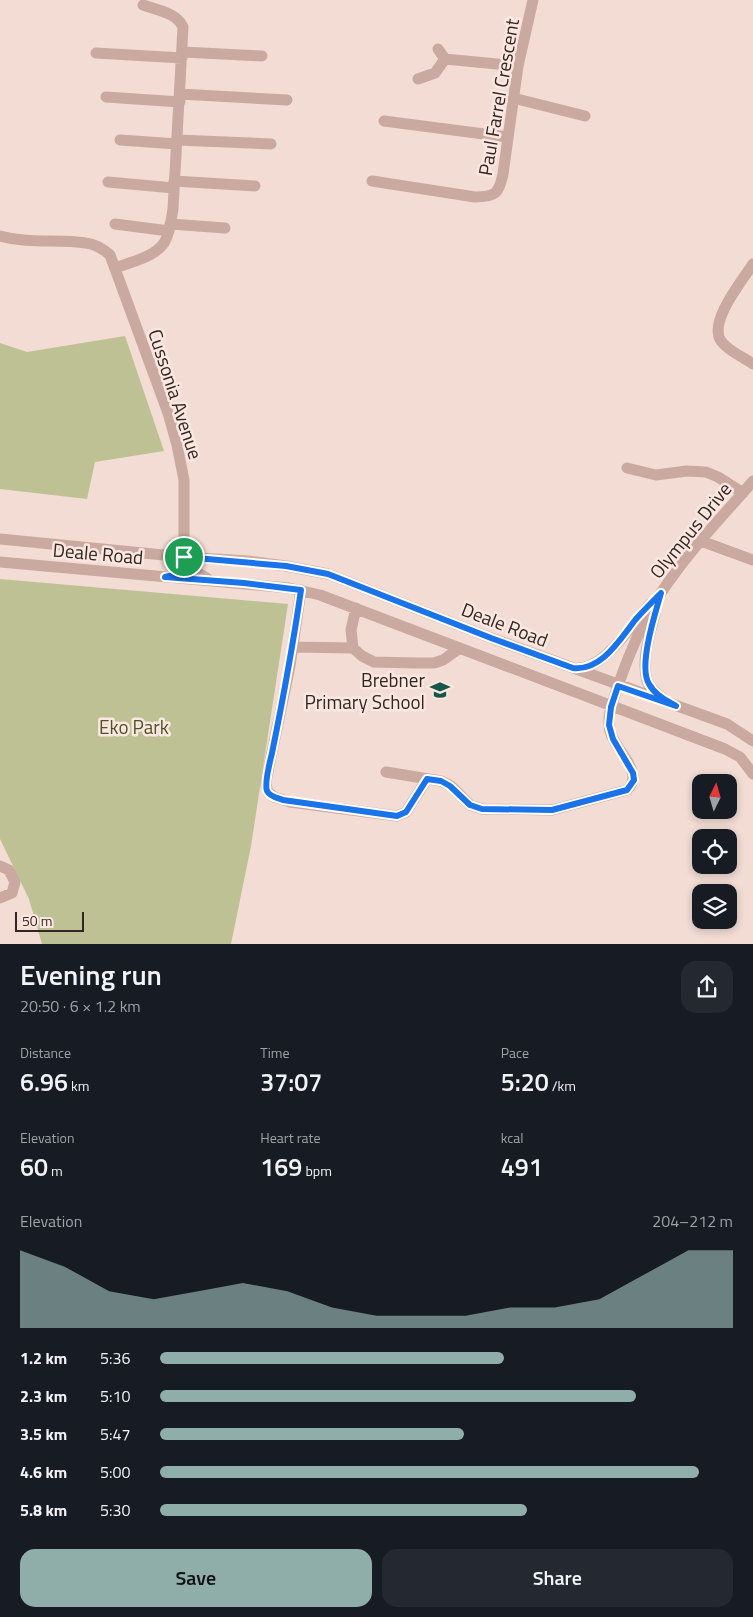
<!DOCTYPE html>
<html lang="en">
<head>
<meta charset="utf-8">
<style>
	:root { --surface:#171b24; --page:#242831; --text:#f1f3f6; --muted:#9ea1a6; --accent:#8fada9 }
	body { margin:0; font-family:"Titillium Web",sans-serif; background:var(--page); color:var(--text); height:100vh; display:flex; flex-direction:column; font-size:19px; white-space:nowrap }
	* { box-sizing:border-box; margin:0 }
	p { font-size:16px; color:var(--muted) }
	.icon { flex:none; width:28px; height:28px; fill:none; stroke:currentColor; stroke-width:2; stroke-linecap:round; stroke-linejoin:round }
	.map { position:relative; height:944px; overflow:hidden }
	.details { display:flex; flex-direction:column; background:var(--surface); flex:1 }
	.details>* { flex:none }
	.needle { width:32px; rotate:5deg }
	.fabs { position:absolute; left:692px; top:774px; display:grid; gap:10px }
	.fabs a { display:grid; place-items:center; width:45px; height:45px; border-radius:10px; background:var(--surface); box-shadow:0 2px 8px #0003; font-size:25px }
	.scale { position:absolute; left:15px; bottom:12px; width:69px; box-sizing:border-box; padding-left:5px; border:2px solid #332524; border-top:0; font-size:14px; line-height:18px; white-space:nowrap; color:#332524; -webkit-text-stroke:4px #fae8e0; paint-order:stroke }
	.pin { position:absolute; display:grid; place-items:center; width:42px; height:42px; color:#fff; margin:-21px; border:2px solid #fff; border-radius:50%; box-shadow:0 1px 5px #0007 }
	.round { display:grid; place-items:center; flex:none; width:52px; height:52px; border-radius:15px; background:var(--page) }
	.overview { display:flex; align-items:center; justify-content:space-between; height:85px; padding:0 20px }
	h1 { font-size:28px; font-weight:600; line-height:38px }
	.figures { display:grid; grid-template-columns:repeat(3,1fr); gap:8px; height:85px; padding:5px 20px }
	.figures div { display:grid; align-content:center }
	.figures b { font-size:25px; font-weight:600 }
	.figures small { font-size:14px; font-weight:400 }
	.figures p { font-size:14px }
	.chart { height:140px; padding:10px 20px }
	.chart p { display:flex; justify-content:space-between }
	.chart svg { width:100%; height:90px; margin-top:5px; fill:var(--accent); opacity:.7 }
	.button { display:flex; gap:10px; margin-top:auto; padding:10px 20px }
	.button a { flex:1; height:58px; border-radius:15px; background:var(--accent); color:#111; font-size:20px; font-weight:600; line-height:58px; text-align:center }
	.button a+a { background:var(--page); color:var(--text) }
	ul { padding:0 20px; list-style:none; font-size:16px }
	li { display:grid; grid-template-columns:80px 60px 1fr; align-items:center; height:38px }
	li i { height:12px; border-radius:6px; background:var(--accent) }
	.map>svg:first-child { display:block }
</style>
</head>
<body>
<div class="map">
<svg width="753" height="945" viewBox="0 0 753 945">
	<rect width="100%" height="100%" fill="#f2dcd4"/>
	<path fill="#bec194" d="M125 336 164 451 95 462 87 499 0 489V343L27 352Z
		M0 579 288 604 251 846 231 944H42L29 899 0 839Z"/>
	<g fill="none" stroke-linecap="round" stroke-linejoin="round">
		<path stroke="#caa9a0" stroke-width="11" d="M438 49 445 59 518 66
			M183 52 262 56
			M96 53 182 58
			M418 79 435 73 445 59
			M180 94 287 100
			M106 97 180 102
			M513 98 585 116
			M384 121 507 137
			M120 140 177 144
			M177 140 271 144
			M174 181 255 186
			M372 181 475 197C496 197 499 193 503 174L518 66 533 0
			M108 182 174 188
			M115 224 169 231
			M170 224 225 228
			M0 236C29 244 57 239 86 243 95 244 103 249 110 255L168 413 177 445 184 480V557L183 566 179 573 167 577
			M753 264C742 281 708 322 721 341 728 351 743 357 753 364
			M116 268C130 262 155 257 164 243 170 234 171 220 173 209L183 27C177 13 157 10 143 5
			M627 468 656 475 687 471 706 472 718 477 743 493
			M0 539 184 557 247 561 286 566 328 574 491 638 727 724 753 741
			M701 541 753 560
			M184 557 195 571 208 579
			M0 562 289 588 320 595 725 749 740 757 753 774
			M301 590 290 666 267 776 266 785 268 792 274 797 290 802 397 816 406 812 427 779
			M356 608 351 630 353 648 362 656 374 662 416 663H434L443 660 460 648
			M655 614C650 634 641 660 647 681 650 688 657 694 663 698
			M293 647 353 648
			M574 668C605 671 631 624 650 604
			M386 772 441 781 451 786 470 805 482 809 552 810 627 790C645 773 617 752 611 734 607 725 609 714 612 704 624 666 639 627 661 593 687 553 722 517 753 481
			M0 866 9 870 15 882 12 893 0 898"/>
	</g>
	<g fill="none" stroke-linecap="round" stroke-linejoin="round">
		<defs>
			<path id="route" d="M184 557 286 566 328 574 491 638 573 668C602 671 620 639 636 619 644 610 652 602 661 593 655 614 638 666 649 684 655 695 666 700 676 706L618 686 611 707 609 725 613 739 633 773 634 780 627 790 552 810 482 809 470 805 450 786 441 781 427 779 406 812 397 816 283 800C278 798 270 797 267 791 264 783 270 762 272 753 283 699 293 645 301 590L244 583 165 577 179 574 182 566Z"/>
		</defs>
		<use href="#route" stroke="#fff" stroke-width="10"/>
		<use href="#route" stroke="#1a73e8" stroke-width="6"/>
	</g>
	<defs>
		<symbol id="school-bare" viewBox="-9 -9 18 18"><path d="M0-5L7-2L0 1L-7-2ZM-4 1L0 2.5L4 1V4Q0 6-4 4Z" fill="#17574b" stroke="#fae8e0" stroke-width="2.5" paint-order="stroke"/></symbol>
	</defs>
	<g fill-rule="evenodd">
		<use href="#school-bare" x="426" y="676" width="28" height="28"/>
	</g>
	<g text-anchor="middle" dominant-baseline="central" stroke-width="5" stroke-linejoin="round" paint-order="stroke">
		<g font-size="19" fill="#332524" stroke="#fae8e0">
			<text transform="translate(498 97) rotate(-80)">Paul Farrel Crescent</text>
			<text transform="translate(176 394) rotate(72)">Cussonia Avenue</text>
			<text transform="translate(690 530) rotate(-51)">Olympus Drive</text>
			<text transform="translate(98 553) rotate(5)">Deale Road</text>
			<text transform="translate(505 624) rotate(21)">Deale Road</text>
		</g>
		<g font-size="19" fill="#332524" stroke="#fae8e0" text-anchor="end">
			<text x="425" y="679">Brebner<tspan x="425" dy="22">Primary School</tspan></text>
		</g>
		<g font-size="19" fill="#4e5326" stroke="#fae8e0">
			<text x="134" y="726">Eko Park</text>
		</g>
	</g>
</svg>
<div class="fabs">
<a><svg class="needle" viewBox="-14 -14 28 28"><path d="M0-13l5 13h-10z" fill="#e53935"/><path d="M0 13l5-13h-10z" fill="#9ea1a6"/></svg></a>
<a><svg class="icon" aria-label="locate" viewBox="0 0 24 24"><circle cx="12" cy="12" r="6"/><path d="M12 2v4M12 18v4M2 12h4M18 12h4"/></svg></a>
<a><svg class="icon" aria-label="layers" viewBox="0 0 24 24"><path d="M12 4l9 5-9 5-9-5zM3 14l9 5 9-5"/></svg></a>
</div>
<div class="scale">50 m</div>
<div class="pin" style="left:184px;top:557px;background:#1e9e55"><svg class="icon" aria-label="arrive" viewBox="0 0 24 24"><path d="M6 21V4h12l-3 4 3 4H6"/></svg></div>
</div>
<section class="details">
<div class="overview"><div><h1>Evening run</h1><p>20:50 · 6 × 1.2 km</p></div><a class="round"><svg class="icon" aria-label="share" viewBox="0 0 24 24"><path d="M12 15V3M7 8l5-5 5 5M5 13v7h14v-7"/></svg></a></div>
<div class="figures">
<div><p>Distance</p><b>6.96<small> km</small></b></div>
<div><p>Time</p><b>37:07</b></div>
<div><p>Pace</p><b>5:20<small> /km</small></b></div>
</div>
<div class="figures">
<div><p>Elevation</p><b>60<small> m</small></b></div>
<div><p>Heart rate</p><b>169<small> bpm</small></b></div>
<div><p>kcal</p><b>491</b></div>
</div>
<div class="chart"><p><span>Elevation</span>204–212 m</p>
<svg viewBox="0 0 160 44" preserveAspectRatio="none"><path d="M0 44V6L10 14L20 26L30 30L40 26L50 22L60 26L70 34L80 38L90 38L100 38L110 34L120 34L130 30L140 18L150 6L160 6V44z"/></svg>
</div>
<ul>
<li><b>1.2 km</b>5:36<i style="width:60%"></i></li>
<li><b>2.3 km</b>5:10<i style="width:83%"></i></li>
<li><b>3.5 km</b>5:47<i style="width:53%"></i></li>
<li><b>4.6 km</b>5:00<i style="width:94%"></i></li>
<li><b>5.8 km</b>5:30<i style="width:64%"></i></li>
</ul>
<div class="button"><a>Save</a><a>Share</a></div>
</section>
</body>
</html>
